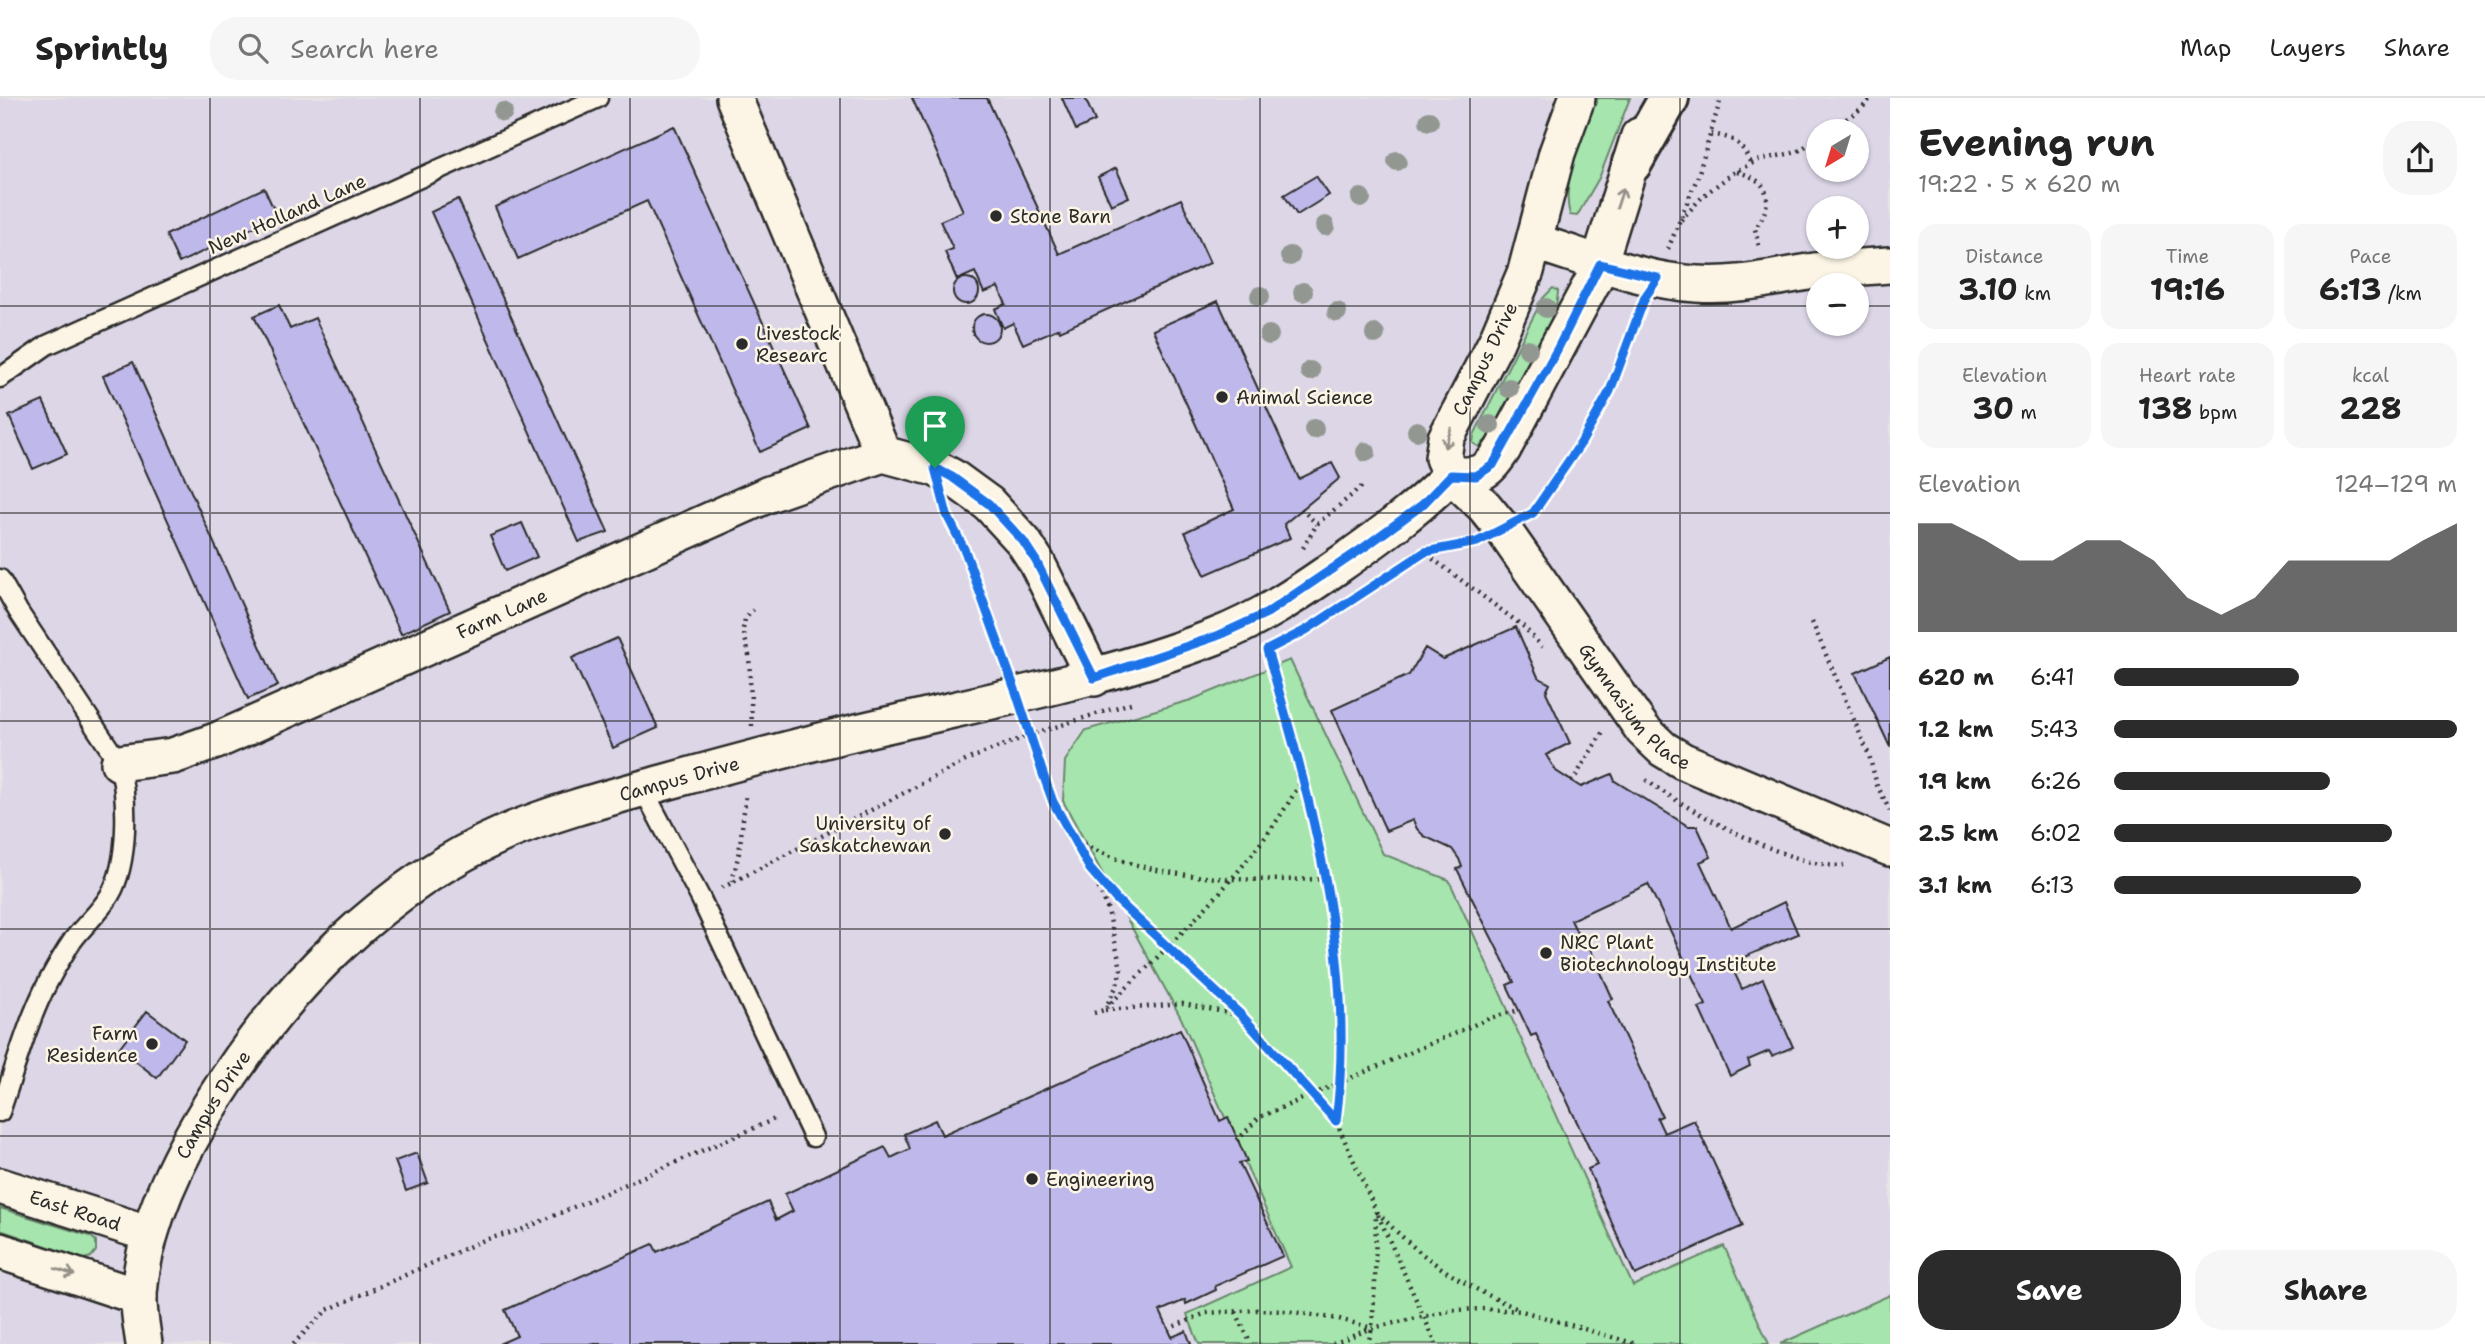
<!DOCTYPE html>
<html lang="en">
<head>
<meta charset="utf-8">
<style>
	:root { --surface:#fff; --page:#f6f6f6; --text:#222; --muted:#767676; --line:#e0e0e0; --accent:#2b2b2b }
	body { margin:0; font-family:"Shantell Sans",sans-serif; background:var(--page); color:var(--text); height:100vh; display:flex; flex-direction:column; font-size:26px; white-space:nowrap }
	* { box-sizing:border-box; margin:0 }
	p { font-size:23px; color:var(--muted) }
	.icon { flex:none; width:38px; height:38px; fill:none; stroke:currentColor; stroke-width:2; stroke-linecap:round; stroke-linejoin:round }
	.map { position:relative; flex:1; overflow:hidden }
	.drawer { display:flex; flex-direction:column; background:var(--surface); width:595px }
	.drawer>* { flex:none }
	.needle { width:46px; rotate:218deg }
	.tools { position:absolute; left:1806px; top:21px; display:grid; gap:14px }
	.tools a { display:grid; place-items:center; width:63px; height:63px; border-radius:50%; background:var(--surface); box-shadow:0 2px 5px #0004; font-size:35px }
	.pin { position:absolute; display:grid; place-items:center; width:60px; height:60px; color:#fff; margin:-72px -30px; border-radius:50% 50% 50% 0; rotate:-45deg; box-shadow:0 0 7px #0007 }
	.pin .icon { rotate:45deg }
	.round { display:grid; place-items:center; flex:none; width:74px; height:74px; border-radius:28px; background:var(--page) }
	.head { display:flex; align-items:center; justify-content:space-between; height:119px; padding:0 28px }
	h1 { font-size:38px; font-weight:700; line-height:52px }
	.figures { display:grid; grid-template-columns:repeat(3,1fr); gap:10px; height:119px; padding:7px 28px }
	.figures div { display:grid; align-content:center; border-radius:18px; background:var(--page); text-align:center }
	.figures b { font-size:30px; font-weight:700 }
	.figures small { font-size:19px; font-weight:400 }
	.figures p { font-size:19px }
	.chart { height:196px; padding:14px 28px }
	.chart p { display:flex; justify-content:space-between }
	.chart svg { width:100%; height:126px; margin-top:7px; fill:var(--accent); opacity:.7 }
	.button { display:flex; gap:14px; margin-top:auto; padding:14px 28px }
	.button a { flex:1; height:80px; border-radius:28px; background:var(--accent); color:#fff; font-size:28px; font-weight:700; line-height:80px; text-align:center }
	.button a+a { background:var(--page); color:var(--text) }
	ul { padding:0 28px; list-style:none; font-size:23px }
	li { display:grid; grid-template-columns:112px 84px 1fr; align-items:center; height:52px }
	li i { height:18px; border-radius:9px; background:var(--accent) }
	header { display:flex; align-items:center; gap:42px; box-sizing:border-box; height:98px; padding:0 35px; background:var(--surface); border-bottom:2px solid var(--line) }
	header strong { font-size:33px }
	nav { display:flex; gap:38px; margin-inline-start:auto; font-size:24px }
	.search { width:490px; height:63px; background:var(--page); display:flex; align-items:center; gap:18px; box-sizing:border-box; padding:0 24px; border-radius:28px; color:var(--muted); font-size:26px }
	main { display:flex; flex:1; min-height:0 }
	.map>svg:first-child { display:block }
</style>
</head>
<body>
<header>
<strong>Sprintly</strong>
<div class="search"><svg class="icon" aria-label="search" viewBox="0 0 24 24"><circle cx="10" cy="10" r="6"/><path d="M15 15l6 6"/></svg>Search here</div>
<nav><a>Map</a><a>Layers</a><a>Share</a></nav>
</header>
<main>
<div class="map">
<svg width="1890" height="1246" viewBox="0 0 1890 1246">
	<rect width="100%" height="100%" fill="#e9e3e6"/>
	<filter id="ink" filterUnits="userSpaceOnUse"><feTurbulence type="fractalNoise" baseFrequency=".0143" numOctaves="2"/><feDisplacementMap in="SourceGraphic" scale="14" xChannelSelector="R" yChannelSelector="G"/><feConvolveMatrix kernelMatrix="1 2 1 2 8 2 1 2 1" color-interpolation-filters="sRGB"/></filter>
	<g filter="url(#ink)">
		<path fill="#dcd6e7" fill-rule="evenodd" d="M0 0H1890V1246H0ZM1818 33H1857V72H1818ZM1818 110H1857V149H1818ZM1818 187H1857V226H1818Z"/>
		<path fill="#a6e5ad" stroke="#68886c" stroke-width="2" d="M1598 0H1630L1599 80 1577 118 1570 117C1560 83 1584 31 1598 0Z
			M1553 190 1558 193C1555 240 1514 296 1491 337L1479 349 1473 345 1474 337 1528 229 1543 200Z
			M1290 562 1383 756 1449 782 1633 1188 1724 1148 1769 1246H1199L1187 1216 1291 1169 1181 920 1063 703 1065 663 1086 632 1191 602Z
			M0 1110 90 1138 96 1143V1153L91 1159 84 1161 0 1132Z
			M1890 1197V1246H1780Z"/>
		<path fill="#beb9ea" stroke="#2b2b2b" stroke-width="2" d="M912 0H987L1059 156 1181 101 1210 165 1060 233 1059 230 1023 246 1013 225 1003 230 995 211 1006 206 998 189 984 195 975 174 957 182 945 154 953 151 940 123 963 113Z
			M1062 0H1085L1095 23 1076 32Z
			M674 28 811 331 760 354 647 103 518 161 495 109Z
			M1116 70 1129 99 1111 107 1098 79Z
			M1316 78 1329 97 1297 117 1284 97Z
			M264 90 277 118 179 165 166 137Z
			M458 101 608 434 579 444 431 114Z
			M953 193a13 13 0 1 1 26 0a13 13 0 1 1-26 0Z
			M1218 203 1299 381 1332 365 1340 380 1284 426 1290 440 1205 477 1185 434 1234 411 1153 232Z
			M279 207 290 231 315 220 450 513 401 536 254 218Z
			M972 230a14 14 0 1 1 28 0a14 14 0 1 1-28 0Z
			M133 264 278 588 248 601 103 278Z
			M43 303 67 356 33 371 9 318Z
			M522 425 537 459 505 473 490 438Z
			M1516 529 1538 579 1550 586 1546 594 1570 645 1546 657 1556 673 1581 689 1612 676 1615 683 1688 728H1697L1711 759 1700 764 1731 830 1784 804 1798 836 1744 859 1748 870 1735 876 1742 891 1763 881 1793 949 1772 958 1769 953 1748 962 1750 968 1730 978 1699 910 1706 907 1648 786 1571 822 1584 850 1589 848 1613 901 1608 903 1662 1018 1657 1020 1664 1035 1694 1022 1743 1128 1635 1177 1588 1071 1597 1067 1536 936 1531 938 1507 887 1514 884 1457 771 1462 769 1459 761 1452 751 1424 738 1417 731 1413 722 1386 733 1332 612 1409 577 1425 550 1443 561Z
			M617 540 658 630 613 650 572 560Z
			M1890 559V649L1855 575Z
			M147 913 185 942 157 980 119 950Z
			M1180 931 1220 1023 1228 1019 1247 1063 1239 1065 1283 1158 1215 1188 1216 1192 1186 1206 1185 1202 1160 1213 1172 1239 1186 1233 1191 1246H499L517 1238 505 1212 653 1146 657 1154 768 1104 776 1122 793 1113 785 1096 885 1049 891 1060 910 1051 904 1036 935 1022 942 1037Z
			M417 1055 428 1085 406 1093 395 1063Z"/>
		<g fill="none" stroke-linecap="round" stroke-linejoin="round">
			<defs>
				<path id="service" d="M0 280 47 247 598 0
					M0 481 18 513 119 665C128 700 129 765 110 797 100 814 85 826 73 842 64 855 56 869 48 884 27 924 15 971 0 1014
					M643 691 701 801 813 1039"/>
				<g id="minor">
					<path d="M734 0 883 356"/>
					<path id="s1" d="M1577 0 1557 55 1526 173 1496 244 1446 340 1443 360 1451 377 1484 408 1502 430 1643 632 1663 651 1683 663 1890 750"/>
					<path d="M1535 144C1588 160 1641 183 1697 186 1736 189 1776 179 1815 173 1840 170 1865 169 1890 167"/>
					<path id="s2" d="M119 665 173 658 216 643 769 396 883 356 935 370 952 379 989 406 1023 443 1036 463 1094 580"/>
					<path id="s3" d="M0 1088 150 1136"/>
					<path d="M0 1153 139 1199"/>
					<path id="s4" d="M144 1246C142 1230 138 1212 139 1196 144 1126 178 1058 215 1000 283 891 385 787 505 735 557 713 612 699 666 684 742 663 819 642 896 625 1003 600 1111 579 1214 539 1259 522 1299 495 1339 467 1379 439 1416 412 1451 377 1480 378 1486 377 1503 351L1595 179 1639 38"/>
				</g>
				<path id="primary" d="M1632 65 1669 0"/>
			</defs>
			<use href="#service" stroke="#2b2b2b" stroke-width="23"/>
			<use href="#minor" stroke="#2b2b2b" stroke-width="40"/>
			<use href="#primary" stroke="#2b2b2b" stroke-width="44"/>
			<path stroke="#2b2b2b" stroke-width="4.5" stroke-dasharray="2 5" stroke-linecap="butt" d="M1829 33 1862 10 1871 0
				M1711 36C1735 40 1741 44 1751 66
				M1737 74C1772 82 1774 105 1755 131L1759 149
				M1681 122 1704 97 1736 73 1759 62 1797 54 1818 40
				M1668 151 1698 78 1721 0
				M1301 411 1317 426
				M1530 416 1581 345 1610 293 1641 210
				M947 418 965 453 1006 566
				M1303 450 1317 426 1365 386
				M1426 454 1473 445
				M1345 507 1425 455 1524 529 1542 549
				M1812 524 1869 657 1877 687 1890 713
				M1267 552C1310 703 1357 862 1336 1022
				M1027 627 1053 703 1090 771 1116 801 1241 917 1336 1023 1376 1113 1375 1185 1372 1230 1368 1246
				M752 628 749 557 743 531 745 521 753 512
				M1646 682C1683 710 1801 775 1844 767
				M1572 684 1604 632
				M1072 739C1145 785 1243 783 1326 781
				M1093 777 1108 812 1121 871 1117 887 1108 905
				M732 784 739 755 746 696
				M722 790 971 660 1030 637 1134 604
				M1105 912 1183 906 1239 917
				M1094 915 1104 912C1176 840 1254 770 1303 680
				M1237 1043 1258 1020 1490 920 1519 912
				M1377 1114C1423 1162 1457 1184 1518 1211
				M1378 1117 1436 1246
				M1236 1214 1251 1246
				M1168 1231 1206 1215 1257 1212 1286 1213 1339 1221 1372 1230
				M293 1246 327 1212 484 1142 521 1132 777 1020
				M1333 1246 1372 1230 1453 1212 1486 1211 1522 1213 1636 1246"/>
			<use href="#service" stroke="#fcf5e5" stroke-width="18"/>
			<use href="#minor" stroke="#fcf5e5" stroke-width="35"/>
			<use href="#primary" stroke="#fcf5e5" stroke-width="38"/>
		</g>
		<g fill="#929891">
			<circle cx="503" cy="14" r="10"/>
			<circle cx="1429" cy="23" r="10"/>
			<circle cx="1397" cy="63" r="10"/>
			<circle cx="1361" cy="100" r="10"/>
			<circle cx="1325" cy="128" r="10"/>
			<circle cx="1290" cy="158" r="10"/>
			<circle cx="1303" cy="194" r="10"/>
			<circle cx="1260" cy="198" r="10"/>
			<circle cx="1546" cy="210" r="10"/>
			<circle cx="1337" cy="214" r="10"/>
			<circle cx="1375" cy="236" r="10"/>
			<circle cx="1269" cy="237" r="10"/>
			<circle cx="1528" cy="251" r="10"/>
			<circle cx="1310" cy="273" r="10"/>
			<circle cx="1509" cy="290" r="10"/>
			<circle cx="1490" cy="327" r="10"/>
			<circle cx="1314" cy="331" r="10"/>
			<circle cx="1417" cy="333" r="10"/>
			<circle cx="1366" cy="354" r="10"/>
		</g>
		<defs><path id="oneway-shaft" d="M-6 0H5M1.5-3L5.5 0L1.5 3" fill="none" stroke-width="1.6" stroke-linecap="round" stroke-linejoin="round" transform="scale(1.75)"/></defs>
		<g stroke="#949088">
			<use href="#oneway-shaft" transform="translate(1620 100) rotate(-72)"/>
			<use href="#oneway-shaft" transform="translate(1448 340) rotate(109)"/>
			<use href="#oneway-shaft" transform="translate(65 1174) rotate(18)"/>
		</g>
	</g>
	<g fill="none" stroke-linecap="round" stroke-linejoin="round" filter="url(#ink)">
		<defs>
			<path id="route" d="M1600 166 1658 180 1645 199 1610 293 1581 345 1533 415 1477 444 1425 454 1306 532 1267 552C1311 704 1357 863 1336 1023L1241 917 1116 801 1090 771 1053 704 1043 676 1017 597 965 453 947 417 935 370 952 379 989 406 1023 443 1036 463 1094 580 1217 538 1267 515 1366 448 1422 407 1451 377 1476 378 1493 367 1558 250Z"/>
		</defs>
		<use href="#route" stroke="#fff" stroke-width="14"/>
		<use href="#route" stroke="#1a73e8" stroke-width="9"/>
	</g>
	<path fill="none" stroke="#2b2b2b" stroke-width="2" stroke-opacity="0.55" d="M210 0V1246M420 0V1246M630 0V1246M840 0V1246M1050 0V1246M1260 0V1246M1470 0V1246M1680 0V1246M0 208H1818M1857 208H1890M0 415H1890M0 623H1890M0 831H1890M0 1038H1890"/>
	<g fill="#2b2b2b" stroke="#fcf5e5" stroke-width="2.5">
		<circle cx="996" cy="118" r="7"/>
		<circle cx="742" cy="246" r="7"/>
		<circle cx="1222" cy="299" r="7"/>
		<circle cx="945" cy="736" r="7"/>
		<circle cx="1546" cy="855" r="7"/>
		<circle cx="152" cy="946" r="7"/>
		<circle cx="1032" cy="1081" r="7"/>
	</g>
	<g text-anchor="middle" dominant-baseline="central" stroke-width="5" stroke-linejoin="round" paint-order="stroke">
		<g font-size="19" fill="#2b2b2b" stroke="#fcf5e5">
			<text transform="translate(287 116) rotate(-24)">New Holland Lane</text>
			<text transform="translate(1485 261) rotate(-64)">Campus Drive</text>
			<text stroke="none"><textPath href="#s2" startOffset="413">Farm Lane</textPath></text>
			<text stroke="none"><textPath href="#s1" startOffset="702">Gymnasium Place</textPath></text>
			<text stroke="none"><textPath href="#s4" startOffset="844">Campus Drive</textPath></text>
			<text stroke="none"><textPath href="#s4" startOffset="256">Campus Drive</textPath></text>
			<text stroke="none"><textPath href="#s3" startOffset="79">East Road</textPath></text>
		</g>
		<g font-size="19" fill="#2b2b2b" stroke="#fcf5e5" text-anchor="start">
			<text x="1010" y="118">Stone Barn</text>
			<text x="756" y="235">Livestock<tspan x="756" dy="22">Researc</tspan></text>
			<text x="1236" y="299">Animal Science</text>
			<text x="931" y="725" text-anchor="end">University of<tspan x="931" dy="22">Saskatchewan</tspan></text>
			<text x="1560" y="844">NRC Plant<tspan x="1560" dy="22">Biotechnology Institute</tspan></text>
			<text x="138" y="935" text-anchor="end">Farm<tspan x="138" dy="22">Residence</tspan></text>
			<text x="1046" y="1081">Engineering</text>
		</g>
	</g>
</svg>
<div class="tools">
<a><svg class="needle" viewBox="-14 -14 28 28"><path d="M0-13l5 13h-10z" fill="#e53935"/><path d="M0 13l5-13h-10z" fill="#767676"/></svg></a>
<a>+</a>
<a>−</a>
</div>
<div class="pin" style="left:935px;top:370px;background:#1e9e55"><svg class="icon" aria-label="arrive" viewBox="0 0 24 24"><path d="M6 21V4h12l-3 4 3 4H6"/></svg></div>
</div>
<section class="drawer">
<div class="head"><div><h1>Evening run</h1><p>19:22 · 5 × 620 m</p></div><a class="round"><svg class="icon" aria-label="share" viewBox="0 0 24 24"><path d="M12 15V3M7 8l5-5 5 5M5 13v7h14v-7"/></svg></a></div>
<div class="figures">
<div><p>Distance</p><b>3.10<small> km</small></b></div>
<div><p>Time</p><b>19:16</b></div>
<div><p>Pace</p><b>6:13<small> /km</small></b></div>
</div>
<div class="figures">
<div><p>Elevation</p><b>30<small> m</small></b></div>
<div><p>Heart rate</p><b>138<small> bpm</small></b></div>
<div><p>kcal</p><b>228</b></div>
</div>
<div class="chart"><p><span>Elevation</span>124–129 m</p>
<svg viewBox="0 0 160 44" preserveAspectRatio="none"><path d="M0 44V6L10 6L20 12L30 19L40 19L50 12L60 12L70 19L80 32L90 38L100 32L110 19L120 19L130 19L140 19L150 12L160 6V44z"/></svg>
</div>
<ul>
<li><b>620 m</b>6:41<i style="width:54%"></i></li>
<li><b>1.2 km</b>5:43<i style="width:100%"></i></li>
<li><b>1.9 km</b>6:26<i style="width:63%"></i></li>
<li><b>2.5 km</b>6:02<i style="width:81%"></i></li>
<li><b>3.1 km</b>6:13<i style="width:72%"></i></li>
</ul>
<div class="button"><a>Save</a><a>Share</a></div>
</section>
</main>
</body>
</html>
